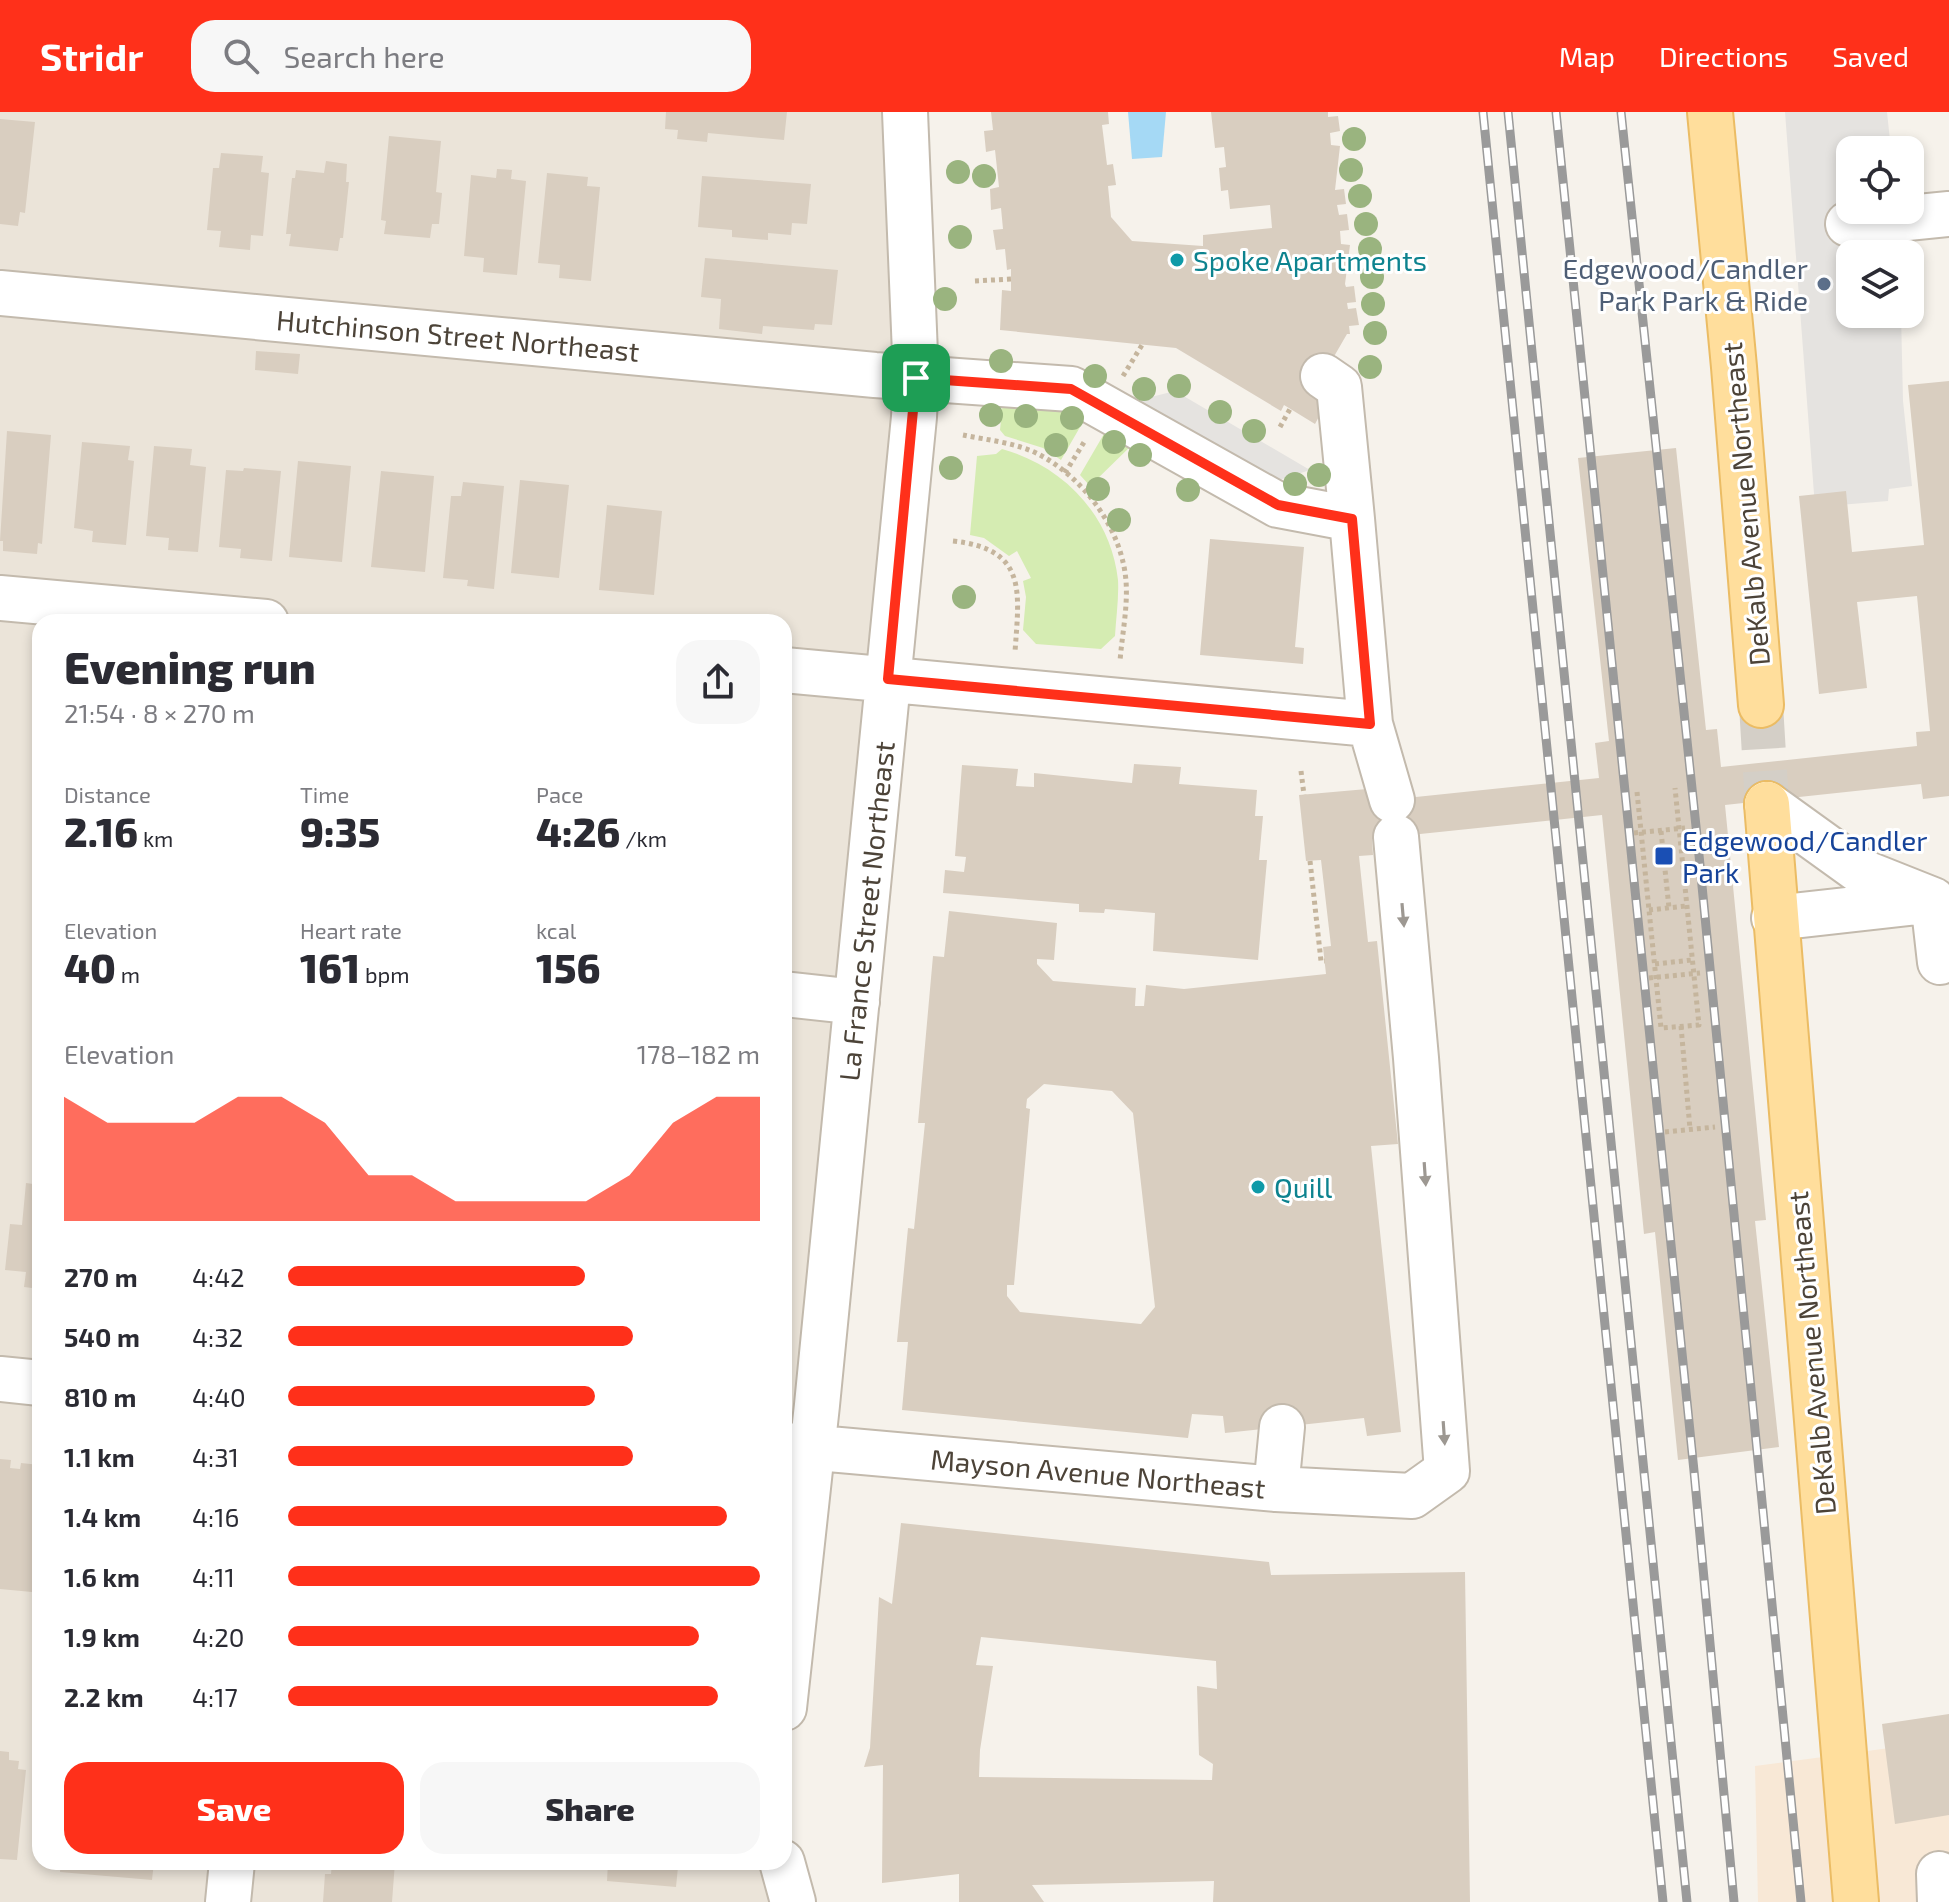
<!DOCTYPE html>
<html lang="en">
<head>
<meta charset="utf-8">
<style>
	:root { --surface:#fff; --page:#f7f7f7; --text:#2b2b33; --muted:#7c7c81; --accent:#ff301a }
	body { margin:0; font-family:"Exo 2",sans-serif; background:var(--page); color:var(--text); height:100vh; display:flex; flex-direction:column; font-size:30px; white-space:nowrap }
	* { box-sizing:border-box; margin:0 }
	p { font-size:26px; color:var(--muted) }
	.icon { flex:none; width:44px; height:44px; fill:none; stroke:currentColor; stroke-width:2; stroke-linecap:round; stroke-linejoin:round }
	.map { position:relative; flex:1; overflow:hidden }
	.details { position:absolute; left:32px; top:502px; width:760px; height:1256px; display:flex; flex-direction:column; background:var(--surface); border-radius:24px; box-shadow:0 4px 12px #0003 }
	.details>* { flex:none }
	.fabs { position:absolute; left:1836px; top:24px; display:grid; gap:16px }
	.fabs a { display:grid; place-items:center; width:88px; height:88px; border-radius:16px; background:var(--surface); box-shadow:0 4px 12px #0003; font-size:40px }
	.pin { position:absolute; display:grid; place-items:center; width:68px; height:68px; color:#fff; margin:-34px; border-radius:16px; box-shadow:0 4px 12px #0006 }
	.round { display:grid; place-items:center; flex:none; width:84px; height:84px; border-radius:24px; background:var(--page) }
	.summary { display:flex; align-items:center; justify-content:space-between; height:136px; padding:0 32px }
	h1 { font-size:44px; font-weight:800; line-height:60px }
	.metrics { display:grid; grid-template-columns:repeat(3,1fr); gap:12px; height:136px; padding:8px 32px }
	.metrics div { display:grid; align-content:center }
	.metrics b { font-size:40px; font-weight:800 }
	.metrics small { font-size:22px; font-weight:400 }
	.metrics p { font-size:22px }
	.chart { height:224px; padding:16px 32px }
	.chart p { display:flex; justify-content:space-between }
	.chart svg { width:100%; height:144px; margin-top:8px; fill:var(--accent); opacity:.7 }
	.primary-button { display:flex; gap:16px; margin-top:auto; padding:16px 32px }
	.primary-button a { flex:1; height:92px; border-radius:24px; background:var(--accent); color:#fff; font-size:32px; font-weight:800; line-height:92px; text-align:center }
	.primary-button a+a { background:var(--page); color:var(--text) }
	ul { padding:0 32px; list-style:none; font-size:26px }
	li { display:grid; grid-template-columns:128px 96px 1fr; align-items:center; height:60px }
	li i { height:20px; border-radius:10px; background:var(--accent) }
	header { display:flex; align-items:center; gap:48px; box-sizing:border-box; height:112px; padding:0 40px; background:var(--accent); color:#fff }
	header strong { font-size:38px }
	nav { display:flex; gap:44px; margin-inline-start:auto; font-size:28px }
	.search { width:560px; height:72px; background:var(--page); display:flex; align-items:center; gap:20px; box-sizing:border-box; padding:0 28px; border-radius:24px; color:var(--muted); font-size:30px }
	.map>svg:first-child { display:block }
</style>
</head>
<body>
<header>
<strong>Stridr</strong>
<div class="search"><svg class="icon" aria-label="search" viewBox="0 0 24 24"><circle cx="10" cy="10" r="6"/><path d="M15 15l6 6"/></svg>Search here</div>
<nav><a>Map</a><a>Directions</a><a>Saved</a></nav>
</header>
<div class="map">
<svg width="1949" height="1790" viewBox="0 0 1949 1790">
	<rect width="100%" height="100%" fill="#f6f2eb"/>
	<path fill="#ebe4d9" d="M0 0H904L906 268 784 1686V510H40V1750H778L789 1790H0Z"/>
	<path fill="#f8e8d6" d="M1949 1628V1790H1758L1755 1654Z"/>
	<path fill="#d5ecb2" d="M1003 288 1067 294 1087 303 1061 348 1043 336 1005 324 1000 318Z
		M1108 315 1135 330 1090 374 1080 363Z
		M1002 337C1063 354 1111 403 1118 468 1119 486 1116 506 1115 524L1101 537 1036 532 1023 518 1026 485 1023 469 1031 466 1017 439 1009 444 984 426 970 423 977 344 996 342Z"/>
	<path fill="#e5e3e0" d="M1785 0H1887L1891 38H1850V98H1869L1872 142H1850V202H1901L1903 289 1912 374 1889 377 1888 389 1815 395Z
		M1175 279 1310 358 1273 370 1131 290Z"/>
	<path fill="#a5d9f5" d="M1128 0H1166L1162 45 1132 47Z"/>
	<path fill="#d9cec0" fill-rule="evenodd" d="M666 0H787L784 28 708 21 707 30 677 27 678 18 665 17Z
		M991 0H1108L1109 12 1102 13 1107 53 1113 52 1116 73 1108 74 1111 105 1132 129 1203 134V123L1272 116 1270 93 1230 97 1228 78 1221 79 1219 56 1226 55 1224 35 1215 36 1211 0H1328V5L1338 4 1340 19 1330 21 1331 33 1340 34 1335 78 1344 77 1346 92 1337 93 1339 103 1347 102 1349 118 1340 119 1341 132 1350 133 1345 172 1346 175 1354 174 1356 190 1347 191 1348 197 1356 196 1359 213 1349 214 1350 222H1347L1314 279 1328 288 1315 312 1284 293 1281 299 1176 236 1000 218 1002 178 1011 179V157L1007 158 1005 137 996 138 993 118 1003 117 1001 96 991 98 990 77 999 75 995 38 986 40 984 19 993 18Z
		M0 7 35 10 25 101 20 100 18 114 0 112Z
		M389 24 441 29 436 80 442 81 439 112H432L430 126 384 122 386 109 381 108Z
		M221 41 263 44 261 60 269 61 263 124 251 123 250 138 219 135 221 119 207 118 213 56H219Z
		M326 49 347 52 346 70H349L343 126H340L338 139 289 134 291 122H286L292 66H295L296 58 324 61Z
		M497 57 512 58 511 67 526 69 517 163 483 160 484 146 464 144 471 63 496 66Z
		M547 61 588 65 587 74 600 75 591 169 559 166 560 153 538 151Z
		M702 64 811 72 807 112 792 111 791 123 768 121V128L732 125V118L698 115Z
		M705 146 838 158 832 213 815 212 814 218 763 214 762 222 719 217 721 187 701 185Z
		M256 239 300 242 298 262 255 258Z
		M1949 269V684L1923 687 1921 672 1725 693 1766 1108 1755 1109 1779 1335 1678 1348 1655 1120 1644 1122 1602 703 1372 727 1373 743 1359 744 1368 830 1377 829 1398 1032 1371 1034 1401 1320 1367 1324 1364 1306 1225 1321 1223 1304 1192 1302 1188 1326 902 1298 908 1230H897L908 1116 914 1117 925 1011H918L933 844 944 845 949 799 1057 811 1054 848 1037 847V852L1053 869 1136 876 1135 894H1144L1146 873 1184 877 1326 862 1323 835 1331 834 1321 748 1306 749 1299 683 1367 677 1368 690 1599 666 1595 631 1609 629 1578 346 1676 336 1706 618 1717 617 1721 655 1917 634 1916 620 1930 619 1917 484 1857 490 1867 576 1819 582 1799 384 1846 379 1852 440 1924 433 1908 273ZM1044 972 1112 979 1133 1001 1155 1195 1141 1212 1020 1200 1007 1184V1173H1014L1030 997 1026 996 1027 987Z
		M7 319 51 323 42 432 38 431 37 442 3 439V429H0Z
		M82 330 130 334 128 348 134 349 126 433 92 430 93 419 74 416Z
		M154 334 192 337 190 353 206 355 198 440 168 438 169 426 146 424Z
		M298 349 351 354 342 450 289 445Z
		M244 356 281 359 272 449 240 446 241 437 219 435 226 358 243 359Z
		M381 359 434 364 425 460 371 455Z
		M520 368 569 373 559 466 511 461Z
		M463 370 504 374 494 477 467 474 468 468 443 466 451 384H461Z
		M607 393 662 399 654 483 599 478Z
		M1210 427 1304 435 1295 535 1304 536 1303 552 1200 543Z
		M1134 652 1181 655 1179 672 1257 678 1255 704H1263L1259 748H1267L1258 848 1153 839 1155 801 1105 797 1104 801 1079 800V792L943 781 945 758 964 760 966 745 955 744 962 653 1018 657 1016 674 1034 675V661L1132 671Z
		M26 1071 40 1073V1177L24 1175 26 1160 5 1158 10 1112 22 1113Z
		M0 1347 11 1348 10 1356 20 1357 21 1351 40 1353V1395L32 1480 0 1477Z
		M901 1411 1269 1450 1271 1463 1465 1460 1470 1790H1213L1214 1769 1032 1773 1044 1790H959V1762L882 1771 883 1653 864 1655 870 1636 879 1485 892 1492ZM981 1525 1216 1549 1217 1577 1197 1574 1199 1643 1213 1652 1212 1668 979 1665 980 1638 993 1554 976 1553Z
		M1949 1602V1703L1895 1712 1882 1612Z
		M0 1639 9 1640V1648L19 1649 18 1657 26 1658 17 1748 0 1747Z
		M61 1750H154L152 1768 60 1760Z
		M332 1750H395L392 1790H323L325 1762H331Z
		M608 1750H689V1755H678L676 1775 607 1769Z"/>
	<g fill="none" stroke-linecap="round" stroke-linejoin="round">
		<path stroke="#d4cfc7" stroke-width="44" stroke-dasharray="44 22" stroke-linecap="butt" d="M1761 593 1767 692"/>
		<defs>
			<path id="minor" d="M1848 112 1949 102
				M0 181 875 263 1071 277 1278 393 1352 407 1370 612 1392 688
				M1323 264 1339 275 1352 407
				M0 486 266 510
				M784 558 1370 612
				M1767 692 1860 759 1933 788
				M1933 788 1940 850
				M1774 806 1927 789
				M784 882 857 890
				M0 1267 40 1271
				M784 1333 1276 1377 1412 1384 1447 1359 1416 946 1396 725
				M1276 1377 1282 1315
				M784 1596 817 1293 914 305 916 266 905 0
				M782 1750 793 1790
				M1939 1762 1940 1790
				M228 1790 232 1750"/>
			<path id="major" d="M1710 0 1734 255 1761 593
				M1767 692 1856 1790"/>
		</defs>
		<use href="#minor" stroke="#c3baad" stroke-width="48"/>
		<use href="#major" stroke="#ebbc64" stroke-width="48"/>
		<path stroke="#c5b59d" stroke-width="5" stroke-dasharray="4 4" stroke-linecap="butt" d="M975 169 1011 167
			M1123 264 1142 233
			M1280 315 1290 297
			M963 323C987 328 1018 331 1040 343 1085 367 1122 418 1126 469 1128 495 1122 523 1120 549
			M1065 361 1086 327
			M953 429C1028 437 1019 480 1015 540
			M1301 659 1304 683
			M1661 719 1669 796
			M1634 721 1685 716
			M1310 749 1321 849H1325
			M1649 798 1686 794
			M1655 852 1692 848
			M1649 866 1700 861
			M1681 914 1690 1017
			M1665 1020 1715 1015"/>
		<use href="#minor" stroke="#fff" stroke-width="44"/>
		<use href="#major" stroke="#ffde9c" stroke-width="44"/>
		<defs>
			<path id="rail" d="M1483 0 1663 1790
				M1508 0 1687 1790
				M1556 0 1694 1359 1734 1790
				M1621 0 1699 743 1801 1790"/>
		</defs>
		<use href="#rail" stroke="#9a9a9a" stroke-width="9"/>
		<use href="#rail" stroke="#fff" stroke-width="6" stroke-dasharray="18" stroke-linecap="butt"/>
		<path stroke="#c5b59d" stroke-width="5" stroke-dasharray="4 4" stroke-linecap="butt" d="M1637 680 1661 916 1699 913 1675 676"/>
	</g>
	<g fill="#9ab47f">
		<circle cx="1354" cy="27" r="12"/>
		<circle cx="1351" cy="58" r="12"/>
		<circle cx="958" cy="60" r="12"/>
		<circle cx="984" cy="64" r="12"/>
		<circle cx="1360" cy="84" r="12"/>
		<circle cx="1366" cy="112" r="12"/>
		<circle cx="960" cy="125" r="12"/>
		<circle cx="1370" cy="137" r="12"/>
		<circle cx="1372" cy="165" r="12"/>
		<circle cx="945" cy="187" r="12"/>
		<circle cx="1373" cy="192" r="12"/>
		<circle cx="1375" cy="221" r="12"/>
		<circle cx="1001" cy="249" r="12"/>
		<circle cx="1370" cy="255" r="12"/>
		<circle cx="1095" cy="264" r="12"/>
		<circle cx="1179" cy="274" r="12"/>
		<circle cx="1144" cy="277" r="12"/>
		<circle cx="1220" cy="300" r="12"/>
		<circle cx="991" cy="303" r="12"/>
		<circle cx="1026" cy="304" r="12"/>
		<circle cx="1072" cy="306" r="12"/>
		<circle cx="1254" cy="319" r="12"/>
		<circle cx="1114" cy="330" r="12"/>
		<circle cx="1056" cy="333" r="12"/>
		<circle cx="1140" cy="343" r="12"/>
		<circle cx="951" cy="356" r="12"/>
		<circle cx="1319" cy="363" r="12"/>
		<circle cx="1295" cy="372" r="12"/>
		<circle cx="1098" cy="377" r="12"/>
		<circle cx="1188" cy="378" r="12"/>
		<circle cx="1119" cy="408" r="12"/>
		<circle cx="964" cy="485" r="12"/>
	</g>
	<defs><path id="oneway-solid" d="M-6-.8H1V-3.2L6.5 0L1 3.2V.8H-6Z" transform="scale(2)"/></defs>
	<g fill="#9d9892">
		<use href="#oneway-solid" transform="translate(1403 803) rotate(85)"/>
		<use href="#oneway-solid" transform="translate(1425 1062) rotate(86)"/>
		<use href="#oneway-solid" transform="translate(1444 1321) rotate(86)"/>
	</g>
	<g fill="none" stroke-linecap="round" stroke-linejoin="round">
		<defs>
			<path id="route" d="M916 266 1071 277 1278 393 1352 407 1370 612 888 567Z"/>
		</defs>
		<use href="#route" stroke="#fff" stroke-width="16"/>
		<use href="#route" stroke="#ff301a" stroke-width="10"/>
	</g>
	<g fill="#0f9aa8" stroke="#fff" stroke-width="3">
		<circle cx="1177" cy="148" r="8"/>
		<circle cx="1258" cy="1075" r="8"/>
	</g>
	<circle fill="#5c6f8a" stroke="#fff" stroke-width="3" cx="1824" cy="172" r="8"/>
	<rect fill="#1a4fb4" stroke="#fff" stroke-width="3" x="1654" y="734" width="20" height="20" rx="4"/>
	<g text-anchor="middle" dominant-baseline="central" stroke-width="6" stroke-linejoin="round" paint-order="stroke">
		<g font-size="28" fill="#0d838f" stroke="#fff" text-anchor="start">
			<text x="1193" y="148">Spoke Apartments</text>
			<text x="1274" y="1075">Quill</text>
		</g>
		<g font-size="28" fill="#4e5e75" stroke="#fff" text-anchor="end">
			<text x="1808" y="156">Edgewood/Candler<tspan x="1808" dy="32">Park Park &amp; Ride</tspan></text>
		</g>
		<g font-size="28" fill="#4c4338" stroke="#fff">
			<text transform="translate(458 223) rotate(5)">Hutchinson Street Northeast</text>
			<text transform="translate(1745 392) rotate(-95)">DeKalb Avenue Northeast</text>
			<text transform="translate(866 799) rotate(-84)">La France Street Northeast</text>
			<text transform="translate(1811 1241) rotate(-95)">DeKalb Avenue Northeast</text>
			<text transform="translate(1098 1361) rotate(5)">Mayson Avenue Northeast</text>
		</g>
		<g font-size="28" fill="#164399" stroke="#fff" text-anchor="start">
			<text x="1682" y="728">Edgewood/Candler<tspan x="1682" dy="32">Park</tspan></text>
		</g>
	</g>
</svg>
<div class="fabs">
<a><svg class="icon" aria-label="locate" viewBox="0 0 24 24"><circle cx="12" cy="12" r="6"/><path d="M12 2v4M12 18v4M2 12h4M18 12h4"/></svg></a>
<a><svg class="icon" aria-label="layers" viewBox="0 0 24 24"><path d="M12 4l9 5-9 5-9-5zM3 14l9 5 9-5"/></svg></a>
</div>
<div class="pin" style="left:916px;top:266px;background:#1e9e55"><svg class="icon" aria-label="arrive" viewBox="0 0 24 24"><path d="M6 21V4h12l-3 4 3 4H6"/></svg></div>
<section class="details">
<div class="summary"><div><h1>Evening run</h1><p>21:54 · 8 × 270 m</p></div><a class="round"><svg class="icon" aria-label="share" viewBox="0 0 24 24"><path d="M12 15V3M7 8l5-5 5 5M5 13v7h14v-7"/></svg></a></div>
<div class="metrics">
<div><p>Distance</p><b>2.16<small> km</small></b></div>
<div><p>Time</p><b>9:35</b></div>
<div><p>Pace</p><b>4:26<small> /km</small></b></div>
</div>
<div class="metrics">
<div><p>Elevation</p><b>40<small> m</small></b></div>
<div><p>Heart rate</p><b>161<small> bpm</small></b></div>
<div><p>kcal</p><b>156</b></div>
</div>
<div class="chart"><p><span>Elevation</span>178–182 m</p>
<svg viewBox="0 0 160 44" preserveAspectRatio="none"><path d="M0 44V6L10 14L20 14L30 14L40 6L50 6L60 14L70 30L80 30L90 38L100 38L110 38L120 38L130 30L140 14L150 6L160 6V44z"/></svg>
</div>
<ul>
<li><b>270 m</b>4:42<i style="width:63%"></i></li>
<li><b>540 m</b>4:32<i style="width:73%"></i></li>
<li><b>810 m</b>4:40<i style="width:65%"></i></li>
<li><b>1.1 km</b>4:31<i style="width:73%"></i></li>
<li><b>1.4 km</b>4:16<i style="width:93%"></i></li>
<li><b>1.6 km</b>4:11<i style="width:100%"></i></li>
<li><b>1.9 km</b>4:20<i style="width:87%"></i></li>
<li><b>2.2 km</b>4:17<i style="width:91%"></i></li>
</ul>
<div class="primary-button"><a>Save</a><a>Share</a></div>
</section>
</div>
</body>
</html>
